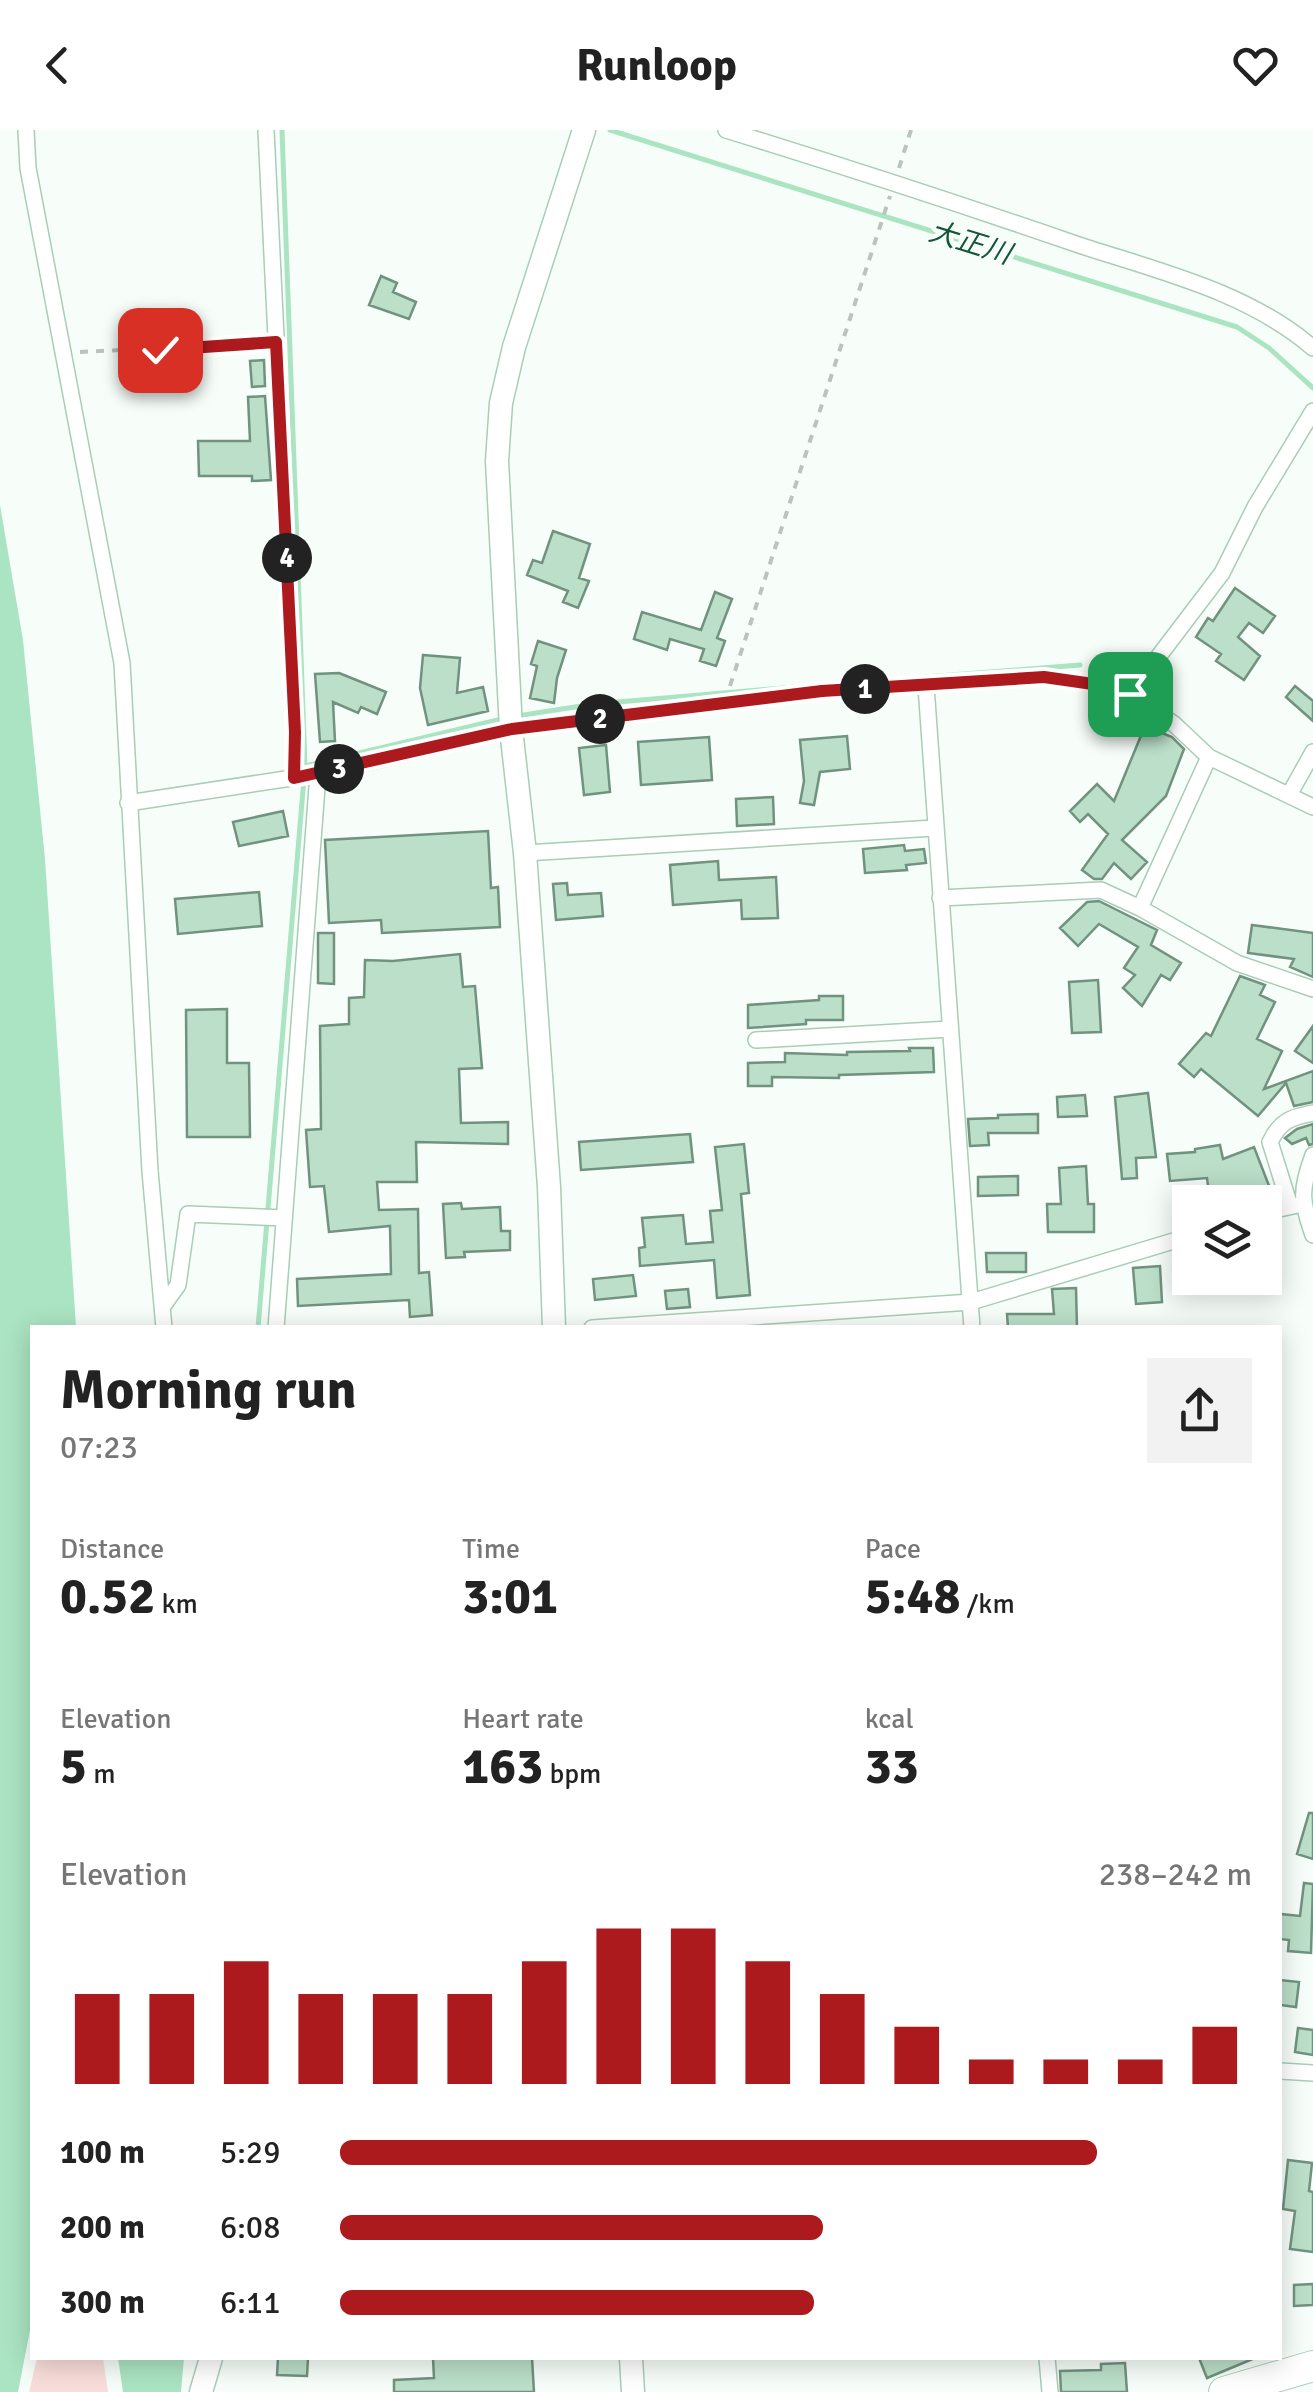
<!DOCTYPE html>
<html lang="en">
<head>
<meta charset="utf-8">
<style>
	:root { --surface:#fff; --page:#f2f2f2; --text:#222; --muted:#767676; --accent:#ad1a1e }
	body { margin:0; font-family:Signika,"Noto Sans JP",sans-serif; background:var(--page); color:var(--text); height:100vh; display:flex; flex-direction:column; font-size:38px; white-space:nowrap }
	* { box-sizing:border-box; margin:0 }
	p { font-size:32px; color:var(--muted) }
	.icon { flex:none; width:55px; height:55px; fill:none; stroke:currentColor; stroke-width:2; stroke-linecap:round; stroke-linejoin:round }
	.map { position:relative; flex:1; overflow:hidden }
	.panel { position:absolute; left:30px; top:1195px; width:1252px; height:1035px; display:flex; flex-direction:column; background:var(--surface); border-radius:0px; box-shadow:0 5px 25px #0003 }
	.panel>* { flex:none }
	.fabs { position:absolute; left:1172px; top:1055px; display:grid; gap:20px }
	.fabs a { display:grid; place-items:center; width:110px; height:110px; border-radius:0px; background:var(--surface); box-shadow:0 5px 25px #0003; font-size:50px }
	.pin { position:absolute; display:grid; place-items:center; width:85px; height:85px; color:#fff; margin:-42px; border-radius:20px; box-shadow:0 5px 15px #0006 }
	.km { position:absolute; width:50px; height:50px; margin:-25px; border-radius:50%; background:#222; color:#fff; font-size:28px; line-height:50px; text-align:center }
	.round { display:grid; place-items:center; flex:none; width:105px; height:105px; border-radius:0px; background:var(--page) }
	.headline { display:flex; align-items:center; justify-content:space-between; height:170px; padding:0 30px }
	h1 { font-size:55px; font-weight:700; line-height:75px }
	.metrics { display:grid; grid-template-columns:repeat(3,1fr); gap:15px; height:170px; padding:10px 30px }
	.metrics div { display:grid; align-content:center }
	.metrics b { font-size:50px; font-weight:700 }
	.metrics small { font-size:28px; font-weight:400 }
	.metrics p { font-size:28px }
	.chart { height:280px; padding:20px 30px }
	.chart p { display:flex; justify-content:space-between }
	.chart svg { width:100%; height:180px; margin-top:10px; stroke:var(--accent); stroke-width:6 }
	ul { padding:0 30px; list-style:none; font-size:32px }
	li { display:grid; grid-template-columns:160px 120px 1fr; align-items:center; height:75px }
	li i { height:25px; border-radius:12px; background:var(--accent) }
	header { display:flex; justify-content:space-between; align-items:center; height:130px; padding:0 30px; background:var(--surface); font-size:45px; font-weight:700 }
	.map>svg:first-child { display:block }
</style>
</head>
<body>
<header><svg class="icon" aria-label="back" viewBox="0 0 24 24"><path d="M15 5l-7 7 7 7"/></svg>Runloop<svg class="icon" aria-label="heart" viewBox="0 0 24 24"><path d="M12 20l-8-8c-3-5 5-10 8-4 3-6 11-1 8 4z"/></svg></header>
<div class="map">
<svg width="1313" height="2262" viewBox="0 0 1313 2262">
	<rect width="100%" height="100%" fill="#f7fef9"/>
	<path fill="#f9ddda" d="M37 2228H103L108 2262H29Z"/>
	<path fill="#abe4c2" d="M0 375 23 510 45 729 76 1197 32 1198V2190L18 2262H0Z
		M118 2228H184L181 2262H123Z"/>
	<g fill="none" stroke-linecap="round" stroke-linejoin="round">
		<path stroke="#abe4c2" stroke-width="5" d="M610 0 1237 197 1269 218 1313 258
			M925 547 1080 535
			M517 586 594 574 794 557
			M305 636 506 588
			M258 1198 305 636 282 0"/>
	</g>
	<path fill="#bbdfc9" stroke="#71927e" stroke-width="2.5" d="M381 146 397 153 393 162 416 172 409 189 369 175Z
		M264 230 265 256 252 257 250 231Z
		M265 266 271 350 252 351V346H199L198 311H250L248 267Z
		M553 401 590 414 579 448 589 451 578 478 563 472 568 461 527 445 533 430 542 433Z
		M1235 458 1275 486 1263 503 1249 493 1238 507 1260 526 1244 550 1216 531 1221 524 1196 507 1208 488 1213 491Z
		M715 462 732 469 717 508 725 511 716 536 700 531 704 519 670 509 667 520 634 509 642 482 701 500Z
		M538 511 566 520 557 548 554 573 530 568 537 536 531 534Z
		M423 525 460 528 457 563 483 557 488 581 428 595 420 558Z
		M339 543 386 562 377 584 361 577 358 583 333 572 335 611 320 612 315 544Z
		M1295 556 1313 571V591L1286 567Z
		M1145 596 1172 607 1184 619 1166 666 1122 710 1147 732 1131 749 1114 733 1102 749H1094L1082 740 1108 704 1088 684 1080 692 1070 681 1097 654 1114 671Z
		M847 606 850 639 820 642 814 675 800 673 804 651 800 610Z
		M709 607 712 650 641 655 638 612Z
		M606 615 610 662 584 665 579 618Z
		M773 667 774 694 737 696 736 669Z
		M283 681 288 706 239 716 233 692Z
		M488 701 491 758 498 757 500 797 382 803 381 790 329 793 325 710Z
		M904 715 905 721 924 719 926 733 906 735 907 740 865 743 863 719Z
		M718 731 719 750 776 747 778 788 742 789 741 770 673 775 670 735Z
		M567 753 568 765 601 763 603 786 556 790 553 754Z
		M259 762 262 796 178 804 175 769Z
		M1099 771 1157 800 1151 815 1181 833 1170 850 1161 845 1142 876 1123 858 1135 845 1124 838 1138 817 1099 794 1078 816 1060 798 1087 772Z
		M1252 795 1313 803V847L1290 837 1294 829 1248 823Z
		M318 803H334V854L318 853Z
		M460 824 463 857 475 856 482 938 459 939 461 993 508 992V1014L416 1012 417 1052H377L379 1080 418 1079 419 1143 429 1142 432 1185 410 1187 409 1170 298 1176 297 1149 391 1144 390 1096 329 1102 324 1056 310 1057 306 1000 321 999 320 896 349 894V868L364 867 365 830 393 831Z
		M1240 846 1265 855 1260 865 1275 872 1257 909 1282 921 1264 959 1313 941V972L1294 976 1286 953 1258 986 1201 939 1194 947 1179 934 1206 903 1211 906Z
		M1098 850 1101 902 1072 903 1069 852Z
		M819 866H843V890H806V894L748 898V875L819 870Z
		M227 879V933H249L250 1007H187L186 880Z
		M1313 896V933L1295 921Z
		M909 918H933L934 942 839 945V948L772 947V956H748V933L785 932V923L847 925V922L910 921Z
		M1148 963 1156 1027 1136 1028 1137 1048 1122 1049 1115 967Z
		M1085 965 1087 986 1058 987 1057 967Z
		M1038 984V1003H988L989 1015 970 1016 968 989 998 988V985Z
		M1313 994V1014L1309 1015 1306 1008 1292 1014 1285 1008 1297 999Z
		M690 1004 693 1032 581 1040 579 1012Z
		M744 1014 749 1063 741 1064 750 1165 717 1168 714 1130 640 1136 639 1118 645 1117 642 1088 683 1085 686 1114 713 1112 710 1081 722 1080 715 1017Z
		M1220 1015 1223 1029 1254 1017 1271 1061 1246 1071 1210 1072 1207 1048 1170 1051 1167 1024 1195 1022V1019Z
		M1086 1036 1088 1074H1094V1102H1048L1047 1074H1061L1059 1038Z
		M1018 1046V1065L978 1066V1047Z
		M461 1073 462 1079 500 1077 501 1101H510V1120L464 1122 465 1127 446 1128 443 1074Z
		M986 1123H1026V1142H987Z
		M1160 1136 1162 1172 1136 1174 1133 1138Z
		M633 1145 636 1166 595 1170 593 1149Z
		M1076 1158 1077 1198H1008L1007 1184H1054L1052 1159Z
		M688 1159 690 1177 667 1179 665 1161Z
		M1309 1683H1313V1729L1297 1724Z
		M1304 1753 1313 1754 1311 1823 1288 1821 1289 1810 1280 1809V1784L1300 1786Z
		M1280 1850 1299 1852 1296 1877 1280 1875Z
		M1298 1898 1313 1900V1925L1295 1922Z
		M1288 2030 1312 2033 1309 2061 1313 2062V2122L1290 2119 1295 2081 1283 2079Z
		M1313 2154V2175L1294 2176V2155Z
		M278 2228H308L307 2246 277 2245Z
		M433 2228H532L534 2262H394V2250L434 2248Z
		M1199 2228H1255L1207 2248Z
		M1125 2233 1127 2262H1061L1060 2241 1101 2240V2234Z"/>
	<g fill="none" stroke-linecap="round" stroke-linejoin="round">
		<defs>
			<path id="street" d="M26 0 28 38 122 533 150 1041 164 1198
				M266 0 295 602 294 648
				M726 0C843 36 960 74 1076 114 1157 141 1247 161 1313 218
				M926 556 972 1198
				M1130 564 1222 443 1255 377 1313 281
				M1289 665 1313 622
				M128 673 318 644 511 599 823 561 1045 547 1093 554 1130 564 1174 594 1209 627 1313 677
				M525 723 934 698
				M940 768 1101 760 1140 778 1237 833 1313 859
				M1140 778 1209 627
				M756 910 950 899
				M1313 1025C1300 1060 1301 1071 1313 1105
				M1290 1076 1270 1012C1280 991 1291 987 1313 983
				M1265 1082 1298 1075
				M163 1176 178 1155 188 1084 284 1088
				M276 1198 318 644
				M592 1198 971 1172 1190 1106
				M1280 1941 1313 1943
				M1047 2228 1050 2262"/>
			<path id="secondary" d="M554 1198 549 1057 525 723 511 599 497 331 501 273 514 217 584 0
				M631 2228 633 2262
				M201 2262 211 2228"/>
			<path id="highway" d="M1224 2262 1313 2236"/>
		</defs>
		<use href="#street" stroke="#a9cdb7" stroke-width="18"/>
		<use href="#secondary" stroke="#a9cdb7" stroke-width="25"/>
		<use href="#highway" stroke="#a9cdb7" stroke-width="32"/>
		<path stroke="#bac3bd" stroke-width="4" stroke-dasharray="8 8" stroke-linecap="butt" d="M899 38 911 0
			M80 222 260 213
			M730 556 890 66"/>
		<use href="#street" stroke="#fff" stroke-width="15"/>
		<use href="#secondary" stroke="#fff" stroke-width="22"/>
		<use href="#highway" stroke="#fff" stroke-width="30"/>
	</g>
	<g fill="none" stroke-linecap="round" stroke-linejoin="round">
		<defs>
			<path id="route" d="M160 220 276 212 295 602 294 648 512 599 822 561 1044 547 1093 554 1130 564"/>
		</defs>
		<use href="#route" stroke="#fff" stroke-width="20"/>
		<use href="#route" stroke="#ad1a1e" stroke-width="12"/>
	</g>
	<g text-anchor="middle" dominant-baseline="central" stroke-width="9" stroke-linejoin="round" paint-order="stroke">
		<g font-size="28" font-style="italic" fill="#145637" stroke="#f7fef9">
			<text transform="translate(970 113) rotate(17)">大正川</text>
		</g>
	</g>
</svg>
<div class="fabs">
<a><svg class="icon" aria-label="layers" viewBox="0 0 24 24"><path d="M12 4l9 5-9 5-9-5zM3 14l9 5 9-5"/></svg></a>
</div>
<div class="pin" style="left:1130px;top:564px;background:#1e9e55"><svg class="icon" aria-label="arrive" viewBox="0 0 24 24"><path d="M6 21V4h12l-3 4 3 4H6"/></svg></div>
<div class="pin" style="left:160px;top:220px;background:#d93025"><svg class="icon" aria-label="check" viewBox="0 0 24 24"><path d="M5 12l5 5 9-10"/></svg></div>
<b class="km" style="left:865px;top:559px">1</b>
<b class="km" style="left:600px;top:589px">2</b>
<b class="km" style="left:339px;top:639px">3</b>
<b class="km" style="left:287px;top:428px">4</b>
<section class="panel">
<div class="headline"><div><h1>Morning run</h1><p>07:23</p></div><a class="round"><svg class="icon" aria-label="share" viewBox="0 0 24 24"><path d="M12 15V3M7 8l5-5 5 5M5 13v7h14v-7"/></svg></a></div>
<div class="metrics">
<div><p>Distance</p><b>0.52<small> km</small></b></div>
<div><p>Time</p><b>3:01</b></div>
<div><p>Pace</p><b>5:48<small> /km</small></b></div>
</div>
<div class="metrics">
<div><p>Elevation</p><b>5<small> m</small></b></div>
<div><p>Heart rate</p><b>163<small> bpm</small></b></div>
<div><p>kcal</p><b>33</b></div>
</div>
<div class="chart"><p><span>Elevation</span>238–242 m</p>
<svg viewBox="0 0 160 44" preserveAspectRatio="none"><path d="M5 44V22M15 44V22M25 44V14M35 44V22M45 44V22M55 44V22M65 44V14M75 44V6M85 44V6M95 44V14M105 44V22M115 44V30M125 44V38M135 44V38M145 44V38M155 44V30"/></svg>
</div>
<ul>
<li><b>100 m</b>5:29<i style="width:83%"></i></li>
<li><b>200 m</b>6:08<i style="width:53%"></i></li>
<li><b>300 m</b>6:11<i style="width:52%"></i></li>
</ul>
</section>
</div>
</body>
</html>
